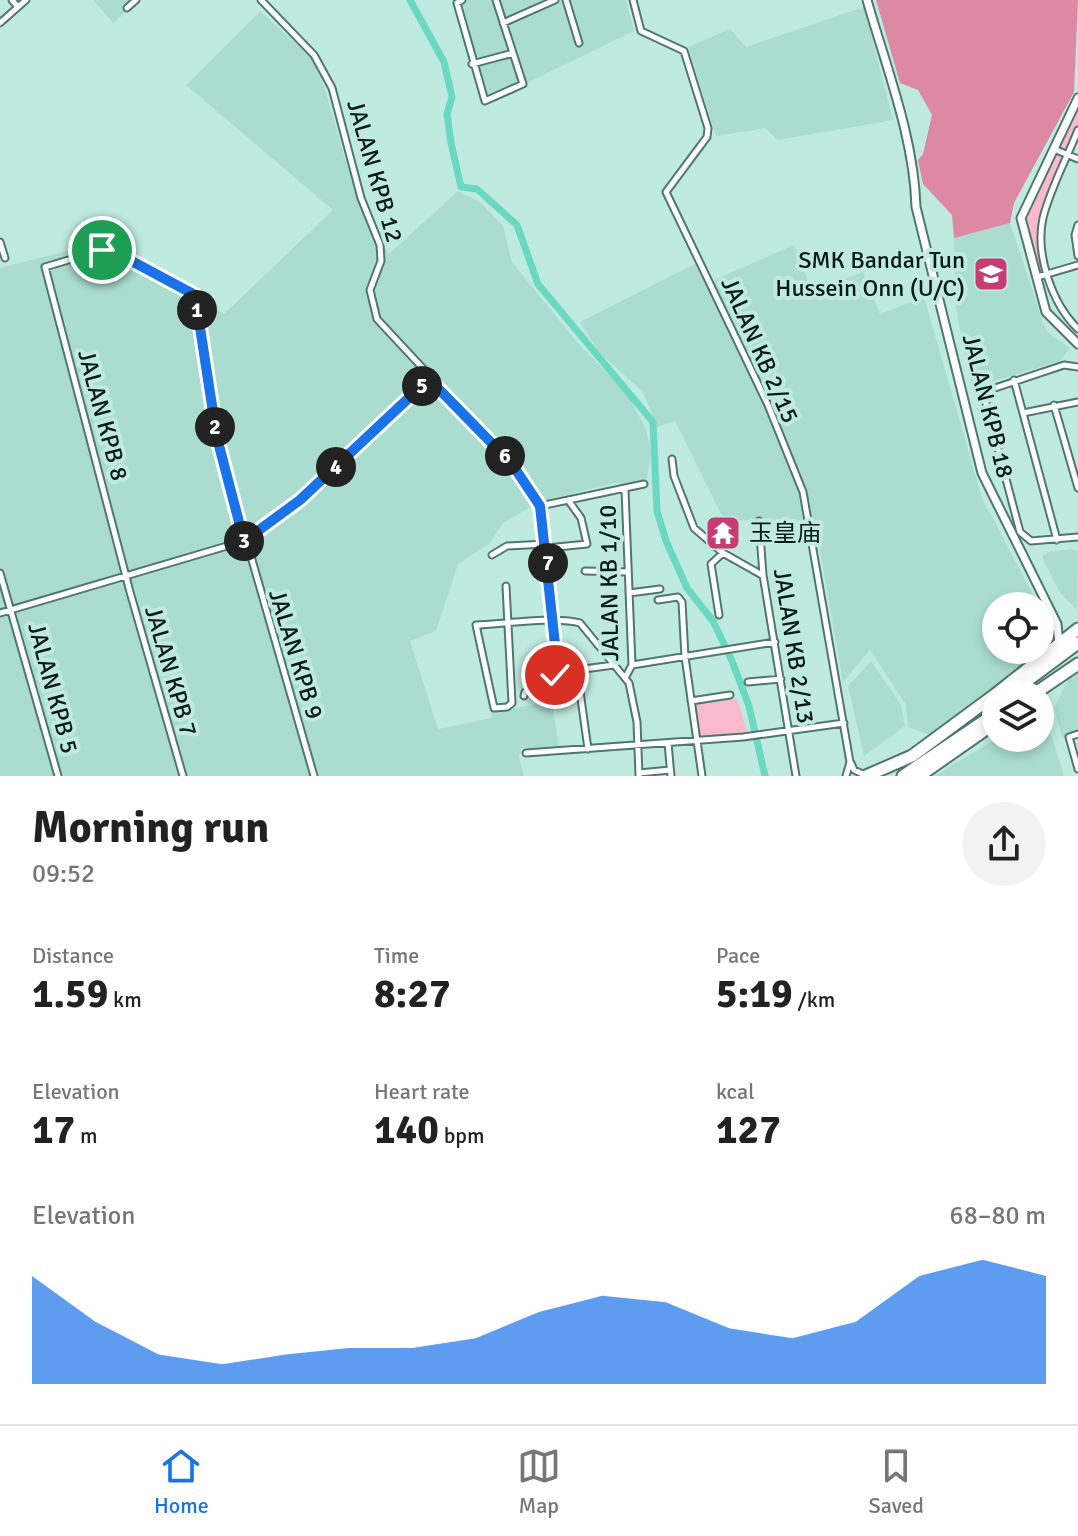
<!DOCTYPE html>
<html lang="en">
<head>
<meta charset="utf-8">
<style>
	:root { --surface:#fff; --page:#f2f2f2; --text:#222; --muted:#767676; --line:#e0e0e0; --accent:#1a73e8 }
	body { margin:0; font-family:Signika,"Noto Sans SC",sans-serif; background:var(--page); color:var(--text); height:100vh; display:flex; flex-direction:column; font-size:30px; white-space:nowrap }
	* { box-sizing:border-box; margin:0 }
	p { font-size:26px; color:var(--muted) }
	.icon { flex:none; width:44px; height:44px; fill:none; stroke:currentColor; stroke-width:2; stroke-linecap:round; stroke-linejoin:round }
	.map { position:relative; height:776px; overflow:hidden }
	.sheet { display:flex; flex-direction:column; background:var(--surface); flex:1 }
	.sheet>* { flex:none }
	.buttons { position:absolute; left:982px; top:592px; display:grid; gap:16px }
	.buttons a { display:grid; place-items:center; width:72px; height:72px; border-radius:50%; background:var(--surface); box-shadow:0 4px 12px #0003; font-size:40px }
	.pin { position:absolute; display:grid; place-items:center; width:68px; height:68px; color:#fff; margin:-34px; border:4px solid #fff; border-radius:50%; box-shadow:0 2px 8px #0007 }
	.km { position:absolute; width:40px; height:40px; margin:-20px; border-radius:50%; background:#222; color:#fff; font-size:22px; line-height:40px; text-align:center }
	.round { display:grid; place-items:center; flex:none; width:84px; height:84px; border-radius:42px; background:var(--page) }
	.head { display:flex; align-items:center; justify-content:space-between; height:136px; padding:0 32px }
	h1 { font-size:44px; font-weight:700; line-height:60px }
	.stats { display:grid; grid-template-columns:repeat(3,1fr); gap:12px; height:136px; padding:8px 32px }
	.stats div { display:grid; align-content:center }
	.stats b { font-size:40px; font-weight:700 }
	.stats small { font-size:22px; font-weight:400 }
	.stats p { font-size:22px }
	.chart { height:224px; padding:16px 32px }
	.chart p { display:flex; justify-content:space-between }
	.chart svg { width:100%; height:144px; margin-top:8px; fill:var(--accent); opacity:.7 }
	.tabs { display:flex; justify-content:space-around; align-items:center; height:112px; border-top:2px solid var(--line); background:var(--surface); font-size:22px; color:var(--muted) }
	.tabs a { display:grid; justify-items:center; gap:4px }
	.tabs .on { color:var(--accent) }
	.map>svg:first-child { display:block }
</style>
</head>
<body>
<div class="map">
<svg width="1078" height="776" viewBox="0 0 1078 776">
	<rect width="100%" height="100%" fill="#bfeadf"/>
	<path fill="#aaddd0" d="M93 0H140L113 23Z
		M452 0H626L634 31 481 105Z
		M864 7 893 120 778 140 765 128 716 136 688 47 730 29 746 47Z
		M260 11 311 57 325 89 358 203 389 254 458 191 480 202 503 226 512 262 575 340 628 395 646 429 651 452 646 485 615 483 541 501 503 523 489 544 458 564 436 631 410 641 438 729 492 718 491 712 552 702 559 748H521L519 757 524 776H0V268L99 243 115 247 224 314 333 210 186 85Z
		M1010 223 1046 331 1070 348 1060 361 971 388 956 308 954 238Z
		M794 245 812 291 863 272 880 314 924 297 982 498 1039 606H996V650H1040V607L1046 619 1045 646 933 736 908 727 906 705 870 650 843 682 815 522 724 520 675 421 657 427 643 392 599 352 580 322 695 264 705 284Z
		M1072 549 1078 551 1077 610 1060 593 1042 557 1048 552Z
		M871 661 901 705 905 726 864 756 848 686Z
		M1078 672V732L1062 737 1054 708 1070 676Z
		M1040 714H1045L1064 776H934L997 738H1040Z"/>
	<path fill="#f9bacb" d="M1078 100V126L1067 153 1056 148Z
		M1055 152 1065 157 1041 217 1047 272 1037 275 1023 218Z
		M737 699 748 734 699 738 694 704Z"/>
	<path fill="#de89a3" d="M876 0H1078L1074 92 1014 203 1010 223 954 238 952 215 923 184 918 160 923 154 932 115 918 90 900 83Z"/>
	<g fill="none" stroke-linecap="round" stroke-linejoin="round">
		<path stroke="#6bd8c2" stroke-width="7" d="M410 0 444 62 452 97 447 114 451 143 461 187 477 189 517 225 538 284 653 422 657 511 666 541 687 588 713 621 732 661 749 706 765 776"/>
		<defs>
			<path id="street" d="M12 0 18 7
				M261 0 314 55 332 88 361 198 380 245 381 261 370 290 377 319 512 464 540 506 556 669 561 672 614 665
				M462 0 457 3 485 101 523 84 496 0
				M566 0 579 43
				M633 0 641 31 684 51 708 128 707 137 666 192 768 405 803 492 850 762 846 776
				M127 8 136 0
				M0 23 26 0
				M503 23 555 0
				M472 64 513 53
				M1078 130C1067 158 1050 189 1043 218 1035 254 1052 304 1078 329
				M1054 149 1078 159
				M1078 225 1075 235 1078 256
				M0 242 5 258
				M1037 277 1078 265
				M1078 367 1064 365 983 392 1020 532 1031 541 1078 537
				M1014 380 1057 540
				M1054 405 1078 488
				M1023 413 1078 402
				M672 459 674 476 694 528 723 553 762 575
				M625 490 632 665 626 676
				M540 506 644 484
				M759 521 763 575 796 776
				M547 548 587 544 581 518 568 500
				M492 555 507 546 546 544
				M585 571 628 572
				M0 573 58 776
				M506 586 512 703 507 707 494 708 476 625C501 624 558 616 580 623L629 683 637 722 639 776
				M629 593 660 589
				M658 600 678 597 682 602 685 657 702 776
				M0 613 244 541C311 505 374 433 429 379
				M719 615 711 564 723 553
				M632 665 775 642
				M577 670 588 749
				M748 682 781 679
				M524 696 525 692 537 689 558 672
				M691 701 730 695
				M1078 734 1069 737 1078 769
				M668 743 671 776
				M526 753 743 737 844 723
				M851 763 854 770 867 776
				M639 773 670 770
				M183 776 130 592 45 267 102 250 113 251 195 295 217 438 314 776"/>
			<path id="secondary" d="M867 0C886 67 914 137 916 207L982 473 1057 624 1059 644
				M1078 98 1021 218 1046 312 1078 344"/>
			<path id="highway" d="M996 694 1078 629
				M1009 694 1078 643
				M1034 694 1078 664
				M866 776 912 756 996 694
				M903 776 996 713
				M919 776 989 727"/>
		</defs>
		<use href="#street" stroke="#50776e" stroke-width="9"/>
		<use href="#secondary" stroke="#50776e" stroke-width="11"/>
		<use href="#highway" stroke="#50776e" stroke-width="15"/>
		<use href="#street" stroke="#fff" stroke-width="5"/>
		<use href="#secondary" stroke="#fff" stroke-width="7"/>
		<use href="#highway" stroke="#fff" stroke-width="11"/>
	</g>
	<g fill="none" stroke-linecap="round" stroke-linejoin="round">
		<defs>
			<path id="route" d="M102 250 113 251 195 295 217 438 244 541 300 500 429 379 512 464 540 506 558 672 555 675"/>
		</defs>
		<use href="#route" stroke="#fff" stroke-width="16"/>
		<use href="#route" stroke="#1a73e8" stroke-width="10"/>
	</g>
	<defs>
		<symbol id="school-square" viewBox="-11 -11 22 22"><rect x="-9" y="-9" width="18" height="18" rx="4" fill="#c73c73" stroke="#bfeadf"/><path d="M0-5L7-2L0 1L-7-2ZM-4 1L0 2.5L4 1V4Q0 6-4 4Z" fill="#fff"/></symbol>
		<symbol id="temple-square" viewBox="-11 -11 22 22"><rect x="-9" y="-9" width="18" height="18" rx="4" fill="#c73c73" stroke="#bfeadf"/><path d="M0-6L5-2H3V0L6.5 2.5H4V6H1.5V3h-3V6H-4V2.5H-6.5L-3 0V-2H-5Z" fill="#fff"/></symbol>
	</defs>
	<g fill-rule="evenodd">
		<use href="#school-square" x="971" y="254" width="40" height="40"/>
		<use href="#temple-square" x="703" y="513" width="40" height="40"/>
	</g>
	<g text-anchor="middle" dominant-baseline="central" stroke-width="8" stroke-linejoin="round" paint-order="stroke">
		<g font-size="24" fill="#081815" stroke="#bfeadf">
			<text transform="translate(375 171) rotate(74)">JALAN KPB 12</text>
			<text transform="translate(760 350) rotate(66)">JALAN KB 2/15</text>
			<text transform="translate(988 406) rotate(76)">JALAN KPB 18</text>
			<text transform="translate(103 415) rotate(75)">JALAN KPB 8</text>
			<text transform="translate(609 583) rotate(-91)">JALAN KB 1/10</text>
			<text transform="translate(794 646) rotate(81)">JALAN KB 2/13</text>
			<text transform="translate(296 654) rotate(73)">JALAN KPB 9</text>
			<text transform="translate(171 671) rotate(74)">JALAN KPB 7</text>
			<text transform="translate(53 688) rotate(75)">JALAN KPB 5</text>
		</g>
		<g font-size="24" fill="#081815" stroke="#bfeadf" text-anchor="end">
			<text x="965" y="260">SMK Bandar Tun<tspan x="965" dy="28">Hussein Onn (U/C)</tspan></text>
			<text x="749" y="533" text-anchor="start">玉皇庙</text>
		</g>
	</g>
</svg>
<div class="buttons">
<a><svg class="icon" aria-label="locate" viewBox="0 0 24 24"><circle cx="12" cy="12" r="6"/><path d="M12 2v4M12 18v4M2 12h4M18 12h4"/></svg></a>
<a><svg class="icon" aria-label="layers" viewBox="0 0 24 24"><path d="M12 4l9 5-9 5-9-5zM3 14l9 5 9-5"/></svg></a>
</div>
<div class="pin" style="left:102px;top:250px;background:#1e9e55"><svg class="icon" aria-label="arrive" viewBox="0 0 24 24"><path d="M6 21V4h12l-3 4 3 4H6"/></svg></div>
<div class="pin" style="left:555px;top:675px;background:#d93025"><svg class="icon" aria-label="check" viewBox="0 0 24 24"><path d="M5 12l5 5 9-10"/></svg></div>
<b class="km" style="left:197px;top:310px">1</b>
<b class="km" style="left:215px;top:427px">2</b>
<b class="km" style="left:244px;top:541px">3</b>
<b class="km" style="left:336px;top:467px">4</b>
<b class="km" style="left:422px;top:386px">5</b>
<b class="km" style="left:505px;top:456px">6</b>
<b class="km" style="left:548px;top:563px">7</b>
</div>
<section class="sheet">
<div class="head"><div><h1>Morning run</h1><p>09:52</p></div><a class="round"><svg class="icon" aria-label="share" viewBox="0 0 24 24"><path d="M12 15V3M7 8l5-5 5 5M5 13v7h14v-7"/></svg></a></div>
<div class="stats">
<div><p>Distance</p><b>1.59<small> km</small></b></div>
<div><p>Time</p><b>8:27</b></div>
<div><p>Pace</p><b>5:19<small> /km</small></b></div>
</div>
<div class="stats">
<div><p>Elevation</p><b>17<small> m</small></b></div>
<div><p>Heart rate</p><b>140<small> bpm</small></b></div>
<div><p>kcal</p><b>127</b></div>
</div>
<div class="chart"><p><span>Elevation</span>68–80 m</p>
<svg viewBox="0 0 160 44" preserveAspectRatio="none"><path d="M0 44V11L10 25L20 35L30 38L40 35L50 33L60 33L70 30L80 22L90 17L100 19L110 27L120 30L130 25L140 11L150 6L160 11V44z"/></svg>
</div>
</section>
<nav class="tabs">
<a class="on"><svg class="icon" aria-label="home" viewBox="0 0 24 24"><path d="M3 11l9-7 9 7M6 9v11h12V9"/></svg>Home</a>
<a><svg class="icon" aria-label="map" viewBox="0 0 24 24"><path d="M3 6l6-2 6 2 6-2v14l-6 2-6-2-6 2zM9 4v14M15 6v14"/></svg>Map</a>
<a><svg class="icon" aria-label="saved" viewBox="0 0 24 24"><path d="M7 4h10v16l-5-4-5 4z"/></svg>Saved</a>
</nav>
</body>
</html>
